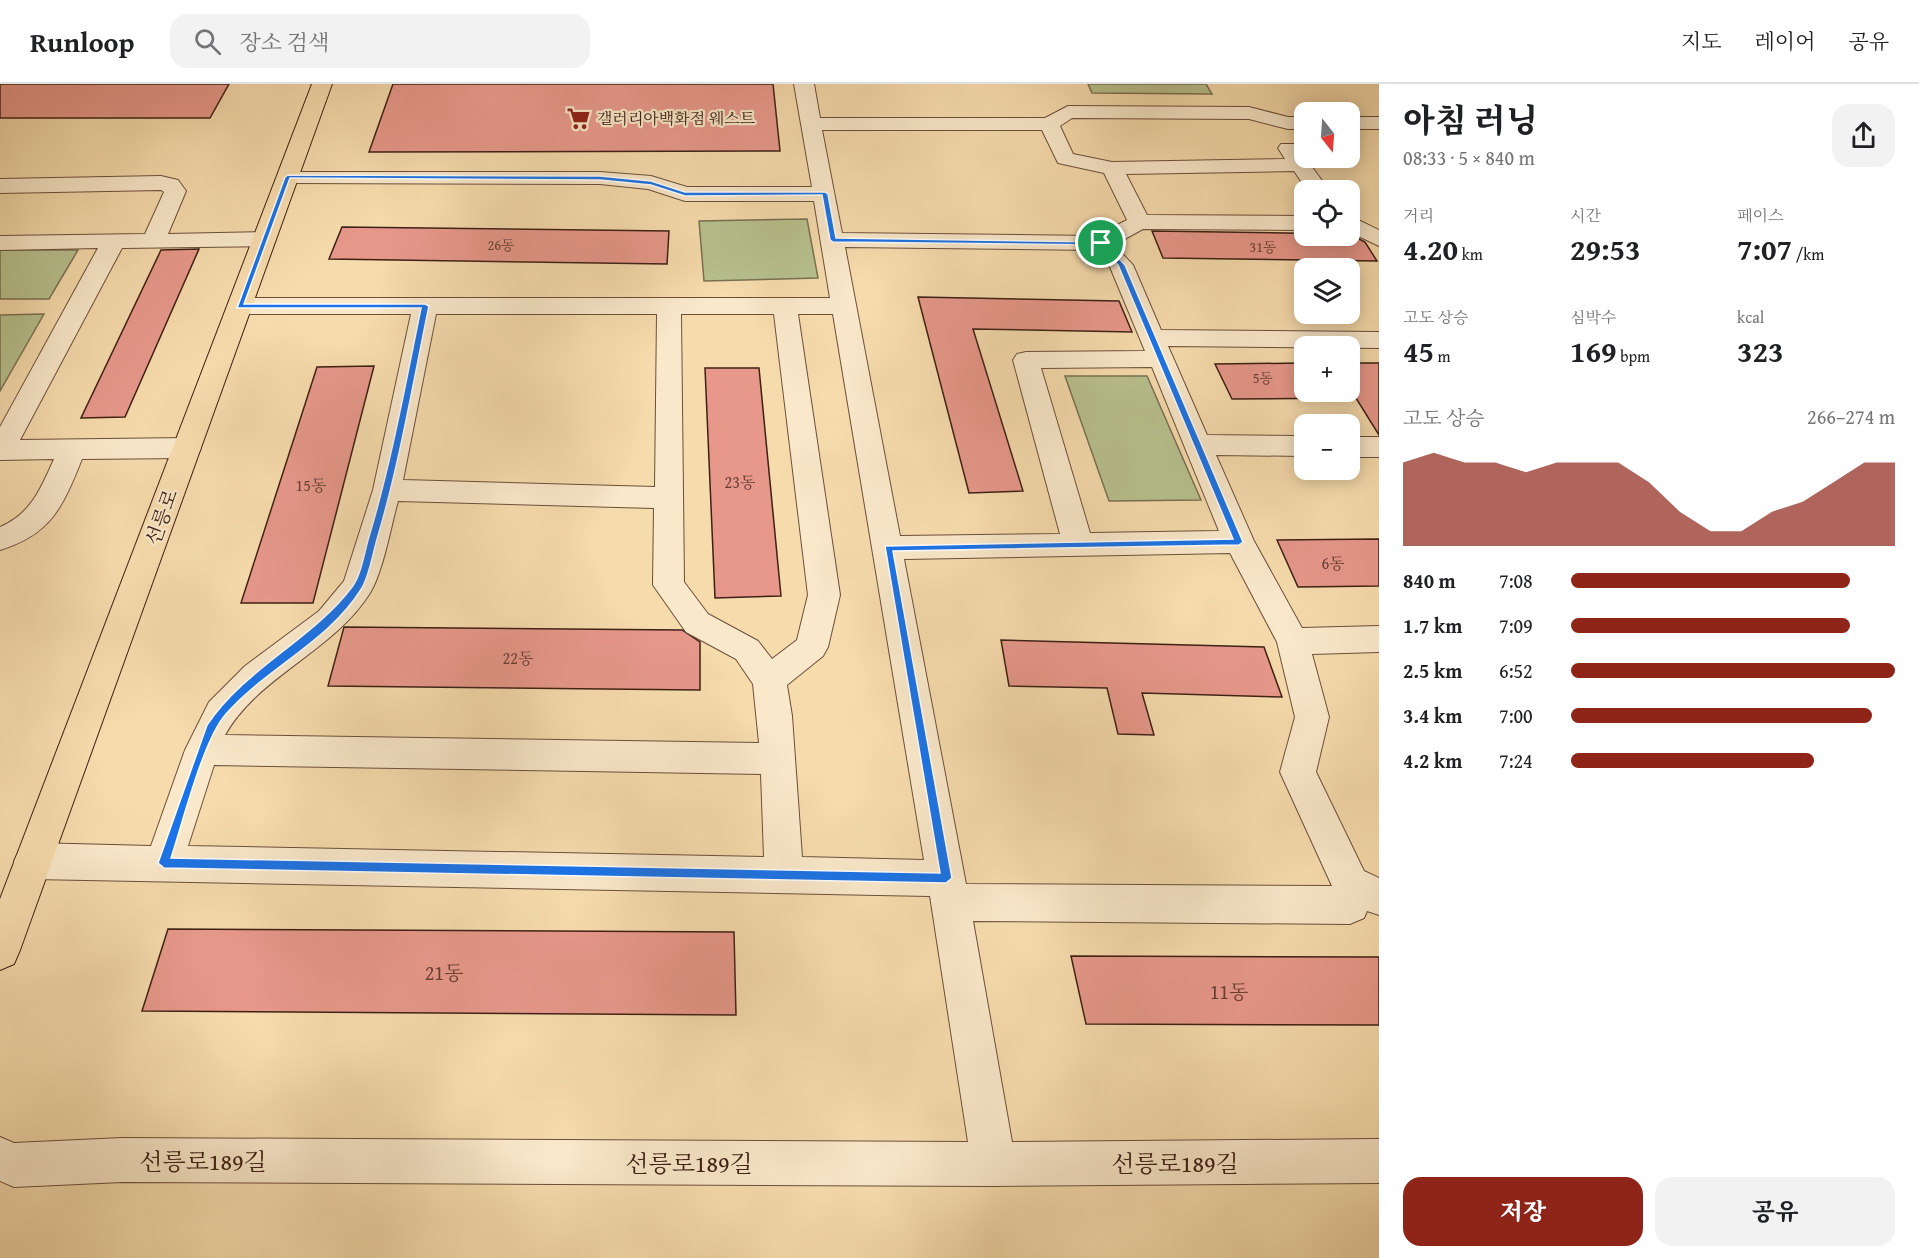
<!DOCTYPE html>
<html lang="ko">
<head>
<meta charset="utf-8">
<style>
	:root { --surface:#fff; --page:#f2f2f2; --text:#202124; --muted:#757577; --line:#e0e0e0; --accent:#8f2418 }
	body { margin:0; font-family:"Gentium Book Plus","Noto Serif KR",serif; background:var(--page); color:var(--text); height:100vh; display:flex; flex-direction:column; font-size:22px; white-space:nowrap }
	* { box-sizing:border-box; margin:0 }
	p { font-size:20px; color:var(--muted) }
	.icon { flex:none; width:33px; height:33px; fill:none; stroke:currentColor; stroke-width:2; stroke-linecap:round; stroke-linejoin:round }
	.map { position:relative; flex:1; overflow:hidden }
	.side { display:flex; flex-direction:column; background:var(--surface); width:540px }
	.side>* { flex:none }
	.needle { width:39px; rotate:163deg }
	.buttons { position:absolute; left:1294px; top:18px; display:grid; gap:12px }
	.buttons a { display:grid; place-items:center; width:66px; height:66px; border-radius:12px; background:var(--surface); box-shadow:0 3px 15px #0003; font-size:30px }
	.pin { position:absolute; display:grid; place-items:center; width:51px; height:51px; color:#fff; margin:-26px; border:3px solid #fff; border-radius:50%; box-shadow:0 2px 6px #0007 }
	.round { display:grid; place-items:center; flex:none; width:63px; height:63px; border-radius:18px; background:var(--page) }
	.summary { display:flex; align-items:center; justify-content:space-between; height:102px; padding:0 24px }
	h1 { font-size:33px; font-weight:800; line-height:45px }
	.figures { display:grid; grid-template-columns:repeat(3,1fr); gap:9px; height:102px; padding:6px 24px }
	.figures div { display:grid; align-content:center }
	.figures b { font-size:30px; font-weight:800 }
	.figures small { font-size:16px; font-weight:400 }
	.figures p { font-size:16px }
	.chart { height:168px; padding:12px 24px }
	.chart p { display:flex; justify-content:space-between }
	.chart svg { width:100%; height:108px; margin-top:6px; fill:var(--accent); opacity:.7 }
	.action { display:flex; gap:12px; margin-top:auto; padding:12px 24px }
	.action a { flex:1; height:69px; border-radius:18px; background:var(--accent); color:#fff; font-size:24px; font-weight:800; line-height:69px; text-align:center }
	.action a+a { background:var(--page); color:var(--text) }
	ul { padding:0 24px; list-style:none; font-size:20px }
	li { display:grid; grid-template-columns:96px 72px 1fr; align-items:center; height:45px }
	li i { height:15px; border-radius:8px; background:var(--accent) }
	header { display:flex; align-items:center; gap:36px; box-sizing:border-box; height:84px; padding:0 30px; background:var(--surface); border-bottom:2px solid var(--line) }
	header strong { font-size:28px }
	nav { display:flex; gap:33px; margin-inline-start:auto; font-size:21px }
	.search { width:420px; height:54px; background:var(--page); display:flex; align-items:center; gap:15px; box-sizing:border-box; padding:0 21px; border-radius:18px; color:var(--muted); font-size:22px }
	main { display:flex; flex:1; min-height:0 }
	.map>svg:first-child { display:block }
</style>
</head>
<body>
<header>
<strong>Runloop</strong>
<div class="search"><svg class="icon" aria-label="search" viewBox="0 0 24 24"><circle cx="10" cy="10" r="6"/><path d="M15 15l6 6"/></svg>장소 검색</div>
<nav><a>지도</a><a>레이어</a><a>공유</a></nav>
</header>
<main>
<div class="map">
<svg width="1379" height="1174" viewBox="0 0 1379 1174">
	<rect width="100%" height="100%" fill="#f6dbad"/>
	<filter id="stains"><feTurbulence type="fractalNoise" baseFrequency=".00333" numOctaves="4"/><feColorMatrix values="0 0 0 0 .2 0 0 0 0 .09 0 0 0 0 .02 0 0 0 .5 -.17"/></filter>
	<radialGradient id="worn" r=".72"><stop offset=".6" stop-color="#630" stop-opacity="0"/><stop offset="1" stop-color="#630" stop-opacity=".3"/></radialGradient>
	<path fill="#b7c18e" stroke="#7a7052" stroke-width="1.5" d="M1088 0H1206L1212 10 1092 9Z
		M807 135 818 194 704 197 699 137Z
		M0 166H78L49 215H0Z
		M44 230 0 307V231Z
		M1065 292H1147L1201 416 1109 417Z"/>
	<path fill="#e7988b" stroke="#3e2015" stroke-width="1.5" d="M0 0H229L210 34H0Z
		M393 0H773L780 67 369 68Z
		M342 143 669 147 667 180 329 175Z
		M1152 147 1350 150 1365 158 1377 177 1163 174Z
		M199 165 125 333 81 334 161 166Z
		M918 213 1119 217 1132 248 973 245 1023 407 969 409Z
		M1305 279V308H1350V279H1379V351L1356 314 1232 315 1215 280Z
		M374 282 313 519H241L317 283Z
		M705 284H759L781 512 715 514Z
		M1379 455V502L1298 503 1277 456Z
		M344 543 682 546 700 558V606L328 602Z
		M1001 556 1264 563 1282 613 1142 609 1154 651 1118 650 1107 604 1009 602Z
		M168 845 734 848 736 931 142 927Z
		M1071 872 1379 873V941L1086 940Z"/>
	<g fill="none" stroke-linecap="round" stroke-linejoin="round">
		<defs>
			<path id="minor" d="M794 0H814L820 34H1045L1068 22 1249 23 1288 33H1305V45H1288L1249 35 1072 34 1060 42 1073 70 1112 78 1285 75 1278 64 1281 60H1295L1329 106H1307L1294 87 1126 90 1147 131 1305 132V146L1143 145 1114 161 1133 181 1161 246 1379 248V264L1168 262 1207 351 1305 352V372L1216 371 1254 457 1302 544 1379 542V568L1312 570 1329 633 1316 688 1364 787 1379 794V831L1367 827 1364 834 1350 840 973 837 1012 1058 1379 1055V1099L993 1102 122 1098 14 1103 0 1097V1053L14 1059 122 1054 968 1058 930 812 33 795 20 789 14 777 20 765 33 759 151 762 185 666 209 618 245 582 319 527 344 497 373 406 411 230H240L231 227 228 222 231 217 240 214H830L814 117H685L648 105 600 100 288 99 280 98 277 93 280 88H600L651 92 687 103H812ZM822 46H1042L1058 79 1104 89 1127 136 1096 152 842 149ZM845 163 1094 166 1110 183 1145 267 1026 268 1017 270 1013 276 1060 450 900 452ZM436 230H657L655 403 403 396ZM681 230H774L808 511 797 556 772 575 758 557 708 530 684 498ZM798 230H833L924 776 802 773 792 632 787 601 823 572 828 563 840 511ZM1152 283 1219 447 1090 449 1041 284ZM398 417 654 424 653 501 686 548 736 575 753 600 759 659 225 651C259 591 333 568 370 509 383 488 391 442 398 417ZM1230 469 1277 558 1295 633 1280 688 1332 802 966 800 904 475ZM214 681 761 690 764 773 188 762Z
				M1350 33H1379V45H1350Z
				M161 92 178 96 186 107 168 150 265 148 273 150 276 155 273 160 265 162 122 164 20 356 187 354 197 357 201 364 197 371 187 374 82 375C63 422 52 450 0 466V443C31 430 41 404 54 375L0 376V343L98 164 0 166V152L145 150 164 108 161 106 0 109V95Z
				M1350 132 1379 146V162L1350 148Z
				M1350 353H1379V373H1350Z"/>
			<path id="major" d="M312 0H332L20 866 14 880 0 886V815Z"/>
		</defs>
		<use href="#minor" stroke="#6c4f3b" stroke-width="2"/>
		<use href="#major" stroke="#3e2015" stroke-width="2"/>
		<use href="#minor" fill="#f9e8ca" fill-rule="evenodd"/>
		<use href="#major" fill="#f6dbad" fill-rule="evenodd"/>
	</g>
	<path fill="#1a73e8" stroke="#fff" stroke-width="1.5" fill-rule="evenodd" d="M288 91 600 92 651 97 685 108H825L828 110 836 154 1103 158 1125 181 1243 458 1239 461 893 467 952 794 946 799 164 784 158 779 207 641C245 584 311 557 352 503 361 491 364 470 368 456 391 380 405 302 421 224H237L285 93ZM290 94 600 96 651 101 685 112 822 111 830 156 833 158 1099 161 1118 181 1233 455 885 462 940 789 171 774C183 738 203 656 226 630 266 584 329 558 362 504 370 490 373 468 378 452 400 377 413 299 429 222L425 220H244Z"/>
	<defs>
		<symbol id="supermarket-bare" viewBox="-9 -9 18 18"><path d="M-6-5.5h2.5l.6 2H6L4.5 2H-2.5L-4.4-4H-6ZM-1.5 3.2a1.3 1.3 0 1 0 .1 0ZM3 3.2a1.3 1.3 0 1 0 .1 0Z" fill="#8f2418" stroke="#f9e8ca" stroke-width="2.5" paint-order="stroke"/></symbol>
	</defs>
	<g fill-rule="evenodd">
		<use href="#supermarket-bare" x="562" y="18" width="33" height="33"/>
	</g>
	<g text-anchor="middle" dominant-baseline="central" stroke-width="4.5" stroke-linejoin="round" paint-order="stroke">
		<g font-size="14" fill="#683e32">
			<text x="501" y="161">26동</text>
			<text x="1263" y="163">31동</text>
			<text x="1263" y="294">5동</text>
		</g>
		<g font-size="16" fill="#3e2015" stroke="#f9e8ca" text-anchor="start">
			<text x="597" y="34">갤러리아백화점 웨스트</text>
		</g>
		<g font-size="16" fill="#683e32">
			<text x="740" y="398">23동</text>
			<text x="311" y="401">15동</text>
			<text x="1333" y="479">6동</text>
			<text x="518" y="574">22동</text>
		</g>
		<g font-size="20" fill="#3e2015" stroke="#f9e8ca">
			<text transform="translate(161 433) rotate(-70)">선릉로</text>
		</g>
		<g font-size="20" fill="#683e32">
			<text x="444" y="888">21동</text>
			<text x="1229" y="907">11동</text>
		</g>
		<g font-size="24" fill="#3e2015" stroke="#f9e8ca">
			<text x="203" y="1077">선릉로189길</text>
			<text x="689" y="1079">선릉로189길</text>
			<text x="1175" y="1079">선릉로189길</text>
		</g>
	</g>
	<rect width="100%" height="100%" filter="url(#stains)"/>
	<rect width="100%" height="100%" fill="url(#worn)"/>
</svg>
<div class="buttons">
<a><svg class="needle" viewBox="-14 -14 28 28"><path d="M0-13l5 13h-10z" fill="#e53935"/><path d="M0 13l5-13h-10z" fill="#757577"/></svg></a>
<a><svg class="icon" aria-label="locate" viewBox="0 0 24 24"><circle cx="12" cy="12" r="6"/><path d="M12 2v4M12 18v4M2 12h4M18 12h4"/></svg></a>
<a><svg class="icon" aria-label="layers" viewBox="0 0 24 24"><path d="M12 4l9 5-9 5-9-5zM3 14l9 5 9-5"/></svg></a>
<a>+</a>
<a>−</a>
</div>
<div class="pin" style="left:1101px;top:159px;background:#1e9e55"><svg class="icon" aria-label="arrive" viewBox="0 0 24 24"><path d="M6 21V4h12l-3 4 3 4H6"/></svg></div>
</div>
<section class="side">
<div class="summary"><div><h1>아침 러닝</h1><p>08:33 · 5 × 840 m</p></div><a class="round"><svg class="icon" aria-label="share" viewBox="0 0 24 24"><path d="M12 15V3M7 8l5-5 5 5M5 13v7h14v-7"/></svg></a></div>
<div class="figures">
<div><p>거리</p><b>4.20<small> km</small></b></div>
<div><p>시간</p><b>29:53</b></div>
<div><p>페이스</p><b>7:07<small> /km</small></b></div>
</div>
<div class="figures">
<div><p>고도 상승</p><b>45<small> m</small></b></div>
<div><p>심박수</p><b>169<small> bpm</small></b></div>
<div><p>kcal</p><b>323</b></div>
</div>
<div class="chart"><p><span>고도 상승</span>266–274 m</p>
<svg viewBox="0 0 160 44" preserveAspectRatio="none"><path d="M0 44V10L10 6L20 10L30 10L40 14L50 10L60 10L70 10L80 18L90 30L100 38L110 38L120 30L130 26L140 18L150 10L160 10V44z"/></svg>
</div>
<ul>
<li><b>840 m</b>7:08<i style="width:86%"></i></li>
<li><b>1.7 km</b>7:09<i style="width:86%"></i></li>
<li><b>2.5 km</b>6:52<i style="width:100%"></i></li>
<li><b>3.4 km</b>7:00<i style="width:93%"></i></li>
<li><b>4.2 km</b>7:24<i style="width:75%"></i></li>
</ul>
<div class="action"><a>저장</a><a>공유</a></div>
</section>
</main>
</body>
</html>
